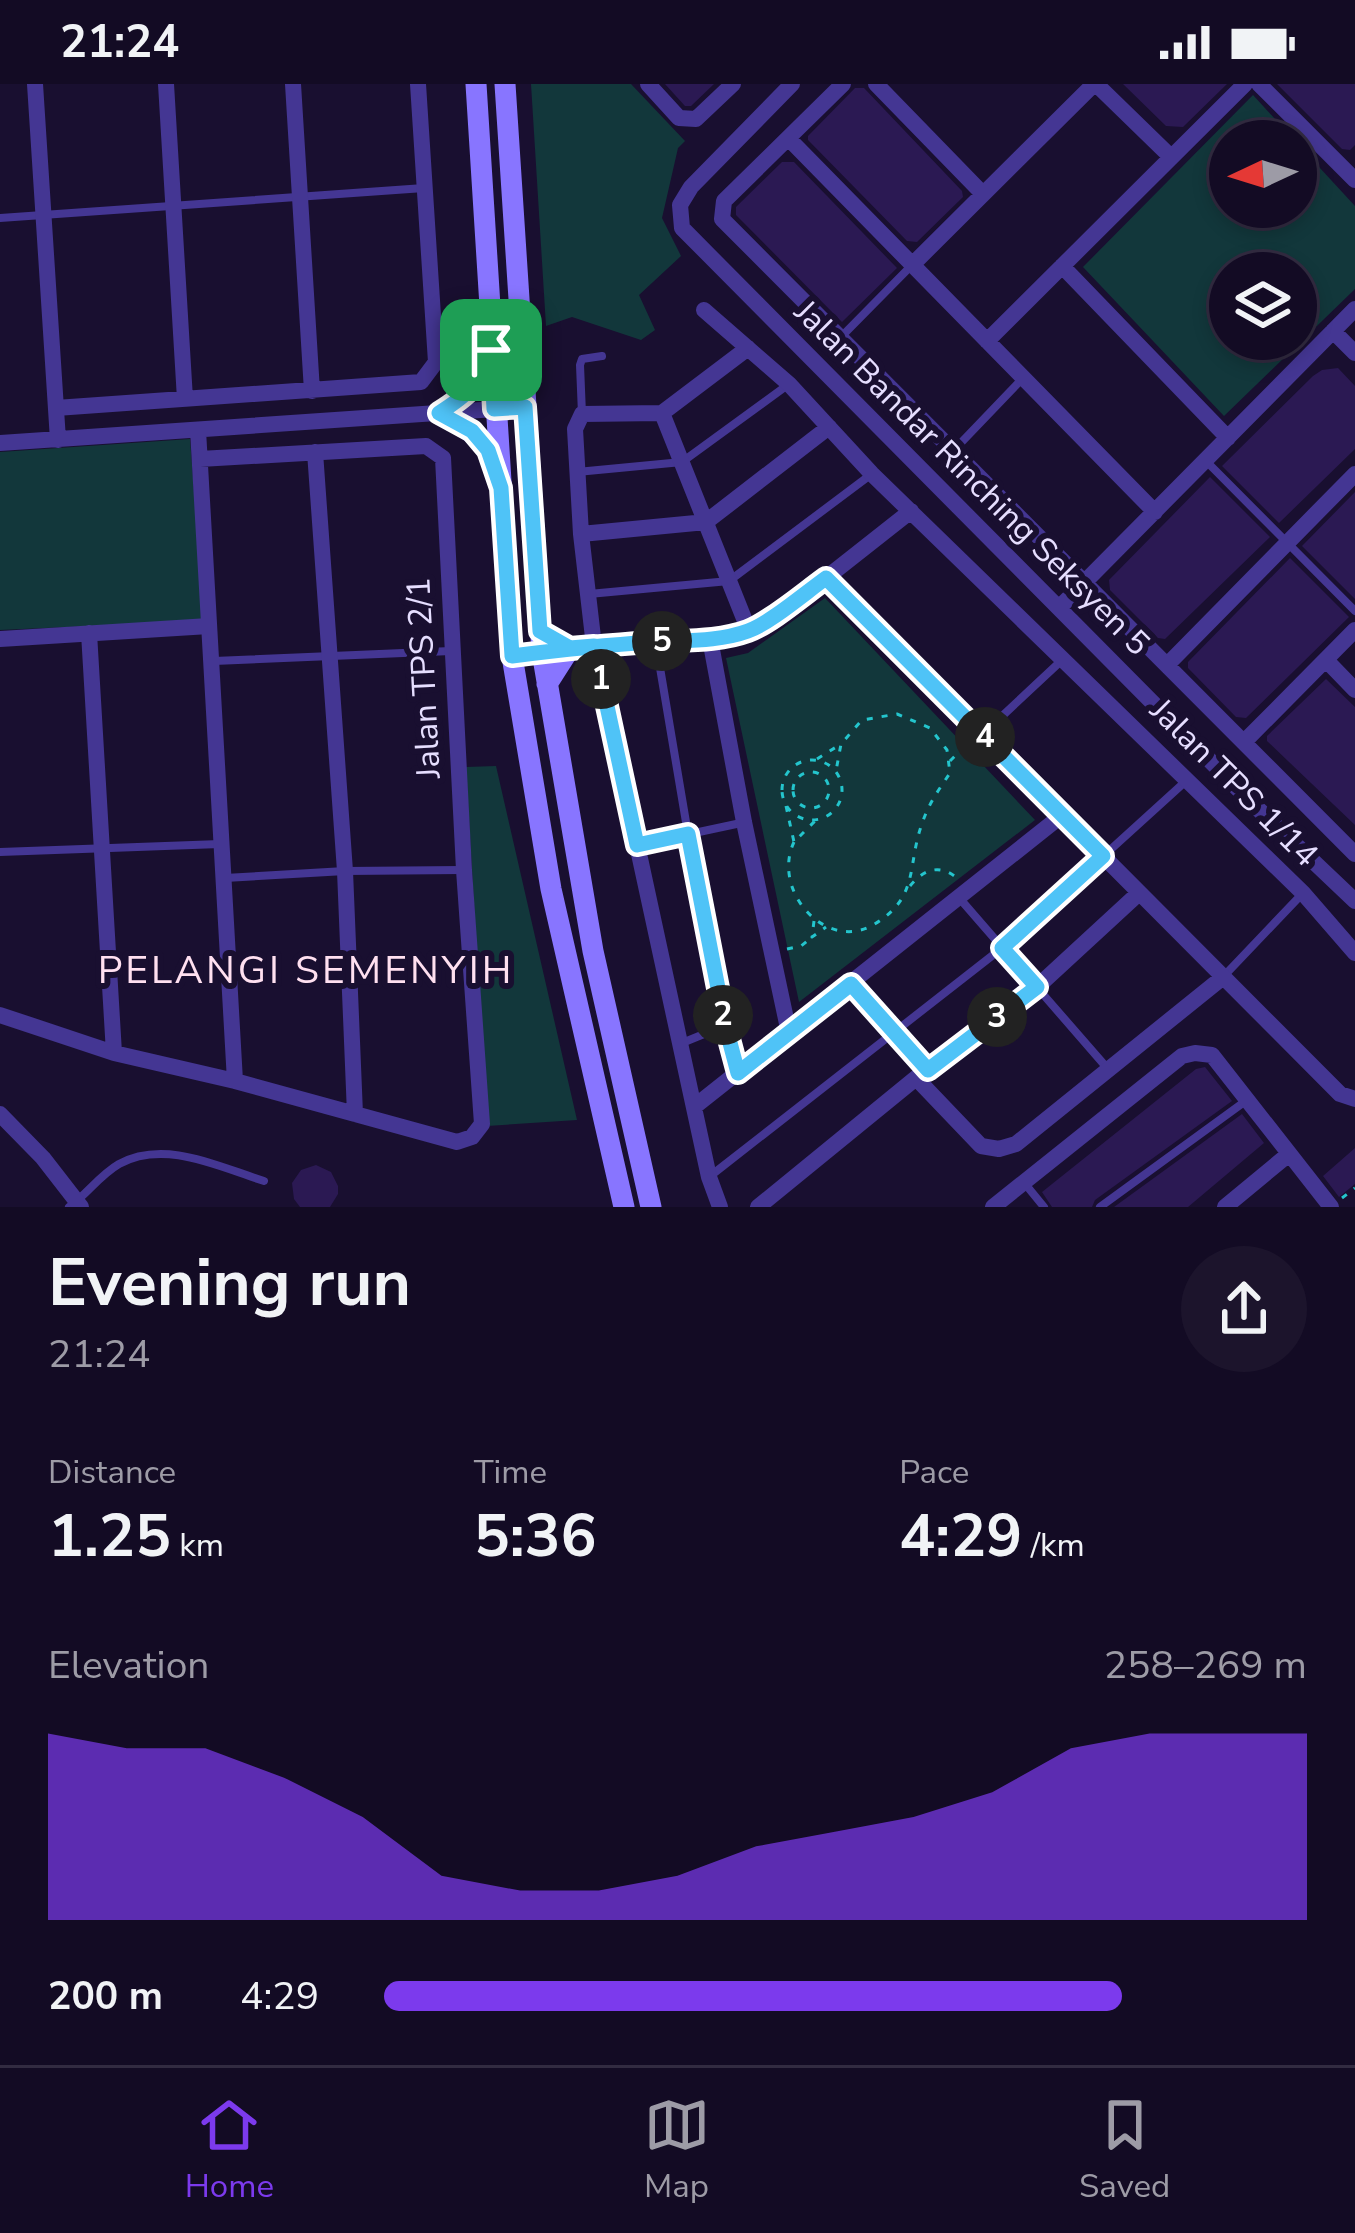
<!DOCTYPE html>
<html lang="en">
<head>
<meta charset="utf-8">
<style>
	:root { --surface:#130b24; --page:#1c142c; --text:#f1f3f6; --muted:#9d9ba6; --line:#322b41; --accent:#7c3aed }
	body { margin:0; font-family:"Nunito Sans",sans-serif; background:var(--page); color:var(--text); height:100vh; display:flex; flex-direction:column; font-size:45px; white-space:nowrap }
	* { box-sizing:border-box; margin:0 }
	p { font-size:39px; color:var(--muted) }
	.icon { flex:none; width:66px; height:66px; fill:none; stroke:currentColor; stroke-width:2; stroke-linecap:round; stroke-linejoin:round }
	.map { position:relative; height:1123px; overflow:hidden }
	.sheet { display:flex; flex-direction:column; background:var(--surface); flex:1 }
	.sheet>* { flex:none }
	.needle { width:78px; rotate:266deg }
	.tools { position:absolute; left:1209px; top:36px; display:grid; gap:24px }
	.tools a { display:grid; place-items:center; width:108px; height:108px; border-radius:50%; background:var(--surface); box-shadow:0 6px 18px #0003,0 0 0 3px var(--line); font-size:60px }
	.pin { position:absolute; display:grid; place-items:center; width:102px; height:102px; color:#fff; margin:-51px; border-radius:24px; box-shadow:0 6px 18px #0006 }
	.km { position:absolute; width:60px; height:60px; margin:-30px; border-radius:50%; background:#222; color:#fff; font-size:33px; line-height:60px; text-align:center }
	.round { display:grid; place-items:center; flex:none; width:126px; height:126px; border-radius:63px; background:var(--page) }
	.head { display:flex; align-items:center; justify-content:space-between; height:204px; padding:0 48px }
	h1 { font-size:66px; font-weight:700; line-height:90px }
	.figures { display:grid; grid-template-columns:repeat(3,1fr); gap:18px; height:204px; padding:12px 48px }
	.figures div { display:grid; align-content:center }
	.figures b { font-size:60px; font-weight:700 }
	.figures small { font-size:33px; font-weight:400 }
	.figures p { font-size:33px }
	.chart { height:336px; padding:24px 48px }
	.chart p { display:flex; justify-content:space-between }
	.chart svg { width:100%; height:216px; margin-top:12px; fill:var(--accent); opacity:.7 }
	ul { padding:0 48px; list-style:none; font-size:39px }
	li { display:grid; grid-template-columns:192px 144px 1fr; align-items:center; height:90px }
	li i { height:30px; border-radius:15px; background:var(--accent) }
	.status { display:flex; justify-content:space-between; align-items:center; height:84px; padding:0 60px; background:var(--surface); direction:ltr }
	.status svg { height:33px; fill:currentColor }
	.tab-bar { display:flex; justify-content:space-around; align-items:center; height:168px; border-top:3px solid var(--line); background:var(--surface); font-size:33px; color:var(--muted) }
	.tab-bar a { display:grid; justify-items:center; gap:6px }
	.tab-bar .on { color:var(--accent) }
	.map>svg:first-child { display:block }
</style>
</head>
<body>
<div class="status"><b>21:24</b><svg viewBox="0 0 49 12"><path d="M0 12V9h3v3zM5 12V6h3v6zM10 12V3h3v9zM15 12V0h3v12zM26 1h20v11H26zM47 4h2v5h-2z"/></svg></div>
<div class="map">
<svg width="1355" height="1123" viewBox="0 0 1355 1123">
	<rect width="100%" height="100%" fill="#190f30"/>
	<path fill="#12373b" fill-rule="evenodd" d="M531 0H631L685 57 678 64 662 134 681 172 639 211 655 246 641 256 572 233 546 242Z
		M1253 11 1295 57H1230V123H1296V58L1355 122V205L1224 332 1083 183ZM1296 189V255H1230V189Z
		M190 355 204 537 0 546V368Z
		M825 514 1035 736 799 918 726 574 748 569Z
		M496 682 577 1036 487 1042 466 683Z"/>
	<path fill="#2b1953" d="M665 0H714L691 22H685Z
		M1123 0H1227L1183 43 1166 42Z
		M1277 0H1355V61L1350 66 1342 65Z
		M855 4H864L962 107 963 113 917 158 907 157 808 56V52Z
		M782 78H794L897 184 842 238 736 131V123Z
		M1338 284 1355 302V365L1279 439 1222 382 1313 292 1322 286Z
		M1210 393 1270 453 1165 555 1158 554 1110 506 1109 496Z
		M1355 408V515L1302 462Z
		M1290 474 1349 533 1246 634 1236 633 1188 584V578Z
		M1326 595 1355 623V741L1267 657V652Z
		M1205 983 1232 1017 1095 1116 1092 1123H1052L1042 1108 1196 985Z
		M1242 1030 1264 1059 1188 1123H1114Z
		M1355 1064V1100L1339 1113 1323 1092Z
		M316 1081 331 1088 338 1102V1110L330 1123H300L294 1115 292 1099 301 1086Z"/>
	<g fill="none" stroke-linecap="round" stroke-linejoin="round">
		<path stroke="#24c5cd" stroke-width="3" stroke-dasharray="6 9" stroke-linecap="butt" d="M817 675 841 660 836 687
			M782 706a30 30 0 1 1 60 0a30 30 0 1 1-60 0Z
			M950 677 969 658
			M793 706a18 18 0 1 1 36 0a18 18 0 1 1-36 0Z
			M786 722 794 758 816 736
			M794 758C771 807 826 868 873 841 921 813 906 781 923 737 929 719 940 704 950 689L947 666 930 644 897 630 862 636 841 660
			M910 802C923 786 939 779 957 794
			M814 837 812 853 826 843
			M787 865 801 862 811 854
			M1342 1114 1355 1104"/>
		<path stroke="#443693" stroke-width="8" d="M0 134 424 104
			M842 252 912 181
			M582 330 580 281 582 275 602 272
			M955 365 1023 294
			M1207 378 1355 527
			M577 388 682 378 789 300
			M589 510 729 497 869 392
			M656 560 688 750 726 941 682 959
			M214 577 451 567
			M984 649 1061 577
			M638 761 741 739
			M0 768 220 760
			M225 794 345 787 462 786
			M961 816 1108 985
			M1223 893 1303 809
			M851 900 927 985
			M726 941 737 986
			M709 1093 1002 864 1186 697
			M1026 1101 1044 1123
			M69 1123C87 1110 100 1091 119 1080 165 1055 219 1083 264 1097
			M1100 1123 1247 1016"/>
		<path stroke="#443693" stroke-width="16" d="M35 0 58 356
			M166 0 185 315
			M293 0 312 307
			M648 0 679 34 696 35 733 0
			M792 0 691 103 680 121 682 144 1255 722 1355 817
			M843 0 724 117 722 135 1355 770
			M876 0 983 110
			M1096 0 1171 73
			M1259 0 1355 96
			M789 55 1155 428
			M912 181 1094 0
			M1062 182 1228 354
			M704 226 789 300 872 390 1303 809 1355 869
			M1333 247 1355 269
			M987 257 1245 0
			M56 324 421 298 436 278 418 0
			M662 329 749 547
			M198 346 235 997
			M0 359 525 323
			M315 368 345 787 355 1030
			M581 450 706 438 829 343
			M826 494 1340 1010 1355 1015
			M1059 524 1355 225
			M89 549 114 969
			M0 555 209 542
			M710 555 744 738 789 949
			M584 563 710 555 749 547 826 494 911 427
			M1326 576 1355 606
			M1167 581 1355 390
			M1244 658 1355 546
			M0 931 114 969 235 997 457 1058 472 1053 482 1040 464 786 443 374 426 362 200 375
			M916 994 981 1062 999 1065 1016 1060 1222 894
			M694 1023 1061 732
			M0 1030 43 1074 81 1123
			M720 1123 709 1093 594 562 581 450 575 345 582 330 662 329 748 264
			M758 1123 916 994 1037 903 1139 809
			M993 1123 1182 972 1195 969 1212 971 1331 1123
			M1225 1123 1289 1070"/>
		<path stroke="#8875ff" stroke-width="21" d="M476 0 512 572 551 805 624 1123
			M505 0 542 568 593 867 651 1123
			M439 329C463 342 484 352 493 380
			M439 329C463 314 479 301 489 273
			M540 547 570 564 547 600"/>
	</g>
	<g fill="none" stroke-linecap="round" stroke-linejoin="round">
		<defs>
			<path id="route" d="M491 266 494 325 525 323 540 547 570 564 594 562 637 761 688 750 725 940 738 989 851 900 928 986 1037 903 1002 864 1103 772 826 494C805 509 770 539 748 547 718 558 684 556 653 558 606 561 559 566 512 572L501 404 488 366 472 347 439 329C469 310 480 300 491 266"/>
		</defs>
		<use href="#route" stroke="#fff" stroke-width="24"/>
		<use href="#route" stroke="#4fc3f7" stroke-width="15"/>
	</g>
	<g text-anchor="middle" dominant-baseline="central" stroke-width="12" stroke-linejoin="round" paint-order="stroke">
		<g font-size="33" fill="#e6deff" stroke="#190f30">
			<text transform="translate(972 394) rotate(45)">Jalan Bandar Rinching Seksyen 5</text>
			<text transform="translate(424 594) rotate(-93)">Jalan TPS 2/1</text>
			<text transform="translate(1234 699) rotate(45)">Jalan TPS 1/14</text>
		</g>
		<g font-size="39" letter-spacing="3" fill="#ffe0f0" stroke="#190f30">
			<text x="306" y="886">PELANGI SEMENYIH</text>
		</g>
	</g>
</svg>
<div class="tools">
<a><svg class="needle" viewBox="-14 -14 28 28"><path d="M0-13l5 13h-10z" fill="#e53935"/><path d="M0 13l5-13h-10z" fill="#9d9ba6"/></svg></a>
<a><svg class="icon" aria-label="layers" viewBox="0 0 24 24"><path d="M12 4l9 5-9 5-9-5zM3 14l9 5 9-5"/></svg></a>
</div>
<div class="pin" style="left:491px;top:266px;background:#1e9e55"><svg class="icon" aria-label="arrive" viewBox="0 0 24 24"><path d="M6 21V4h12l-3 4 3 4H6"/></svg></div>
<b class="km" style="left:601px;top:595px">1</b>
<b class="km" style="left:723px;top:931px">2</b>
<b class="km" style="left:997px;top:933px">3</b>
<b class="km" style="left:985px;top:653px">4</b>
<b class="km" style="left:662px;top:557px">5</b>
</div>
<section class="sheet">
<div class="head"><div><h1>Evening run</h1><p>21:24</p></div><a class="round"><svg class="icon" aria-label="share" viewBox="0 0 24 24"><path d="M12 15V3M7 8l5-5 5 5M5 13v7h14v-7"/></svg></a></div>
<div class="figures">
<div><p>Distance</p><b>1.25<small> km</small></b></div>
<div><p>Time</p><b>5:36</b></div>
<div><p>Pace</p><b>4:29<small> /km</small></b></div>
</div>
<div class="chart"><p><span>Elevation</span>258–269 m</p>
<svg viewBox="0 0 160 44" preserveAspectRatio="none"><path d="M0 44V6L10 9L20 9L30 15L40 23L50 35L60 38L70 38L80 35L90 29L100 26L110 23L120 18L130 9L140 6L150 6L160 6V44z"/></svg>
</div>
<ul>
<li><b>200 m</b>4:29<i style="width:80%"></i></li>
</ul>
</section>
<nav class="tab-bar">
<a class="on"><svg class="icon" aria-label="home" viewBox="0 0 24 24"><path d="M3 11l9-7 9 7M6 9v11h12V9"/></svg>Home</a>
<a><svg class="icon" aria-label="map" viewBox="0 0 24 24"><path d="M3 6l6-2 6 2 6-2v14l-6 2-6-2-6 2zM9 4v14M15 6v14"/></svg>Map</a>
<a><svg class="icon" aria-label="saved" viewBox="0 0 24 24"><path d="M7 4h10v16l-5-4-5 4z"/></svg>Saved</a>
</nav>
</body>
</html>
